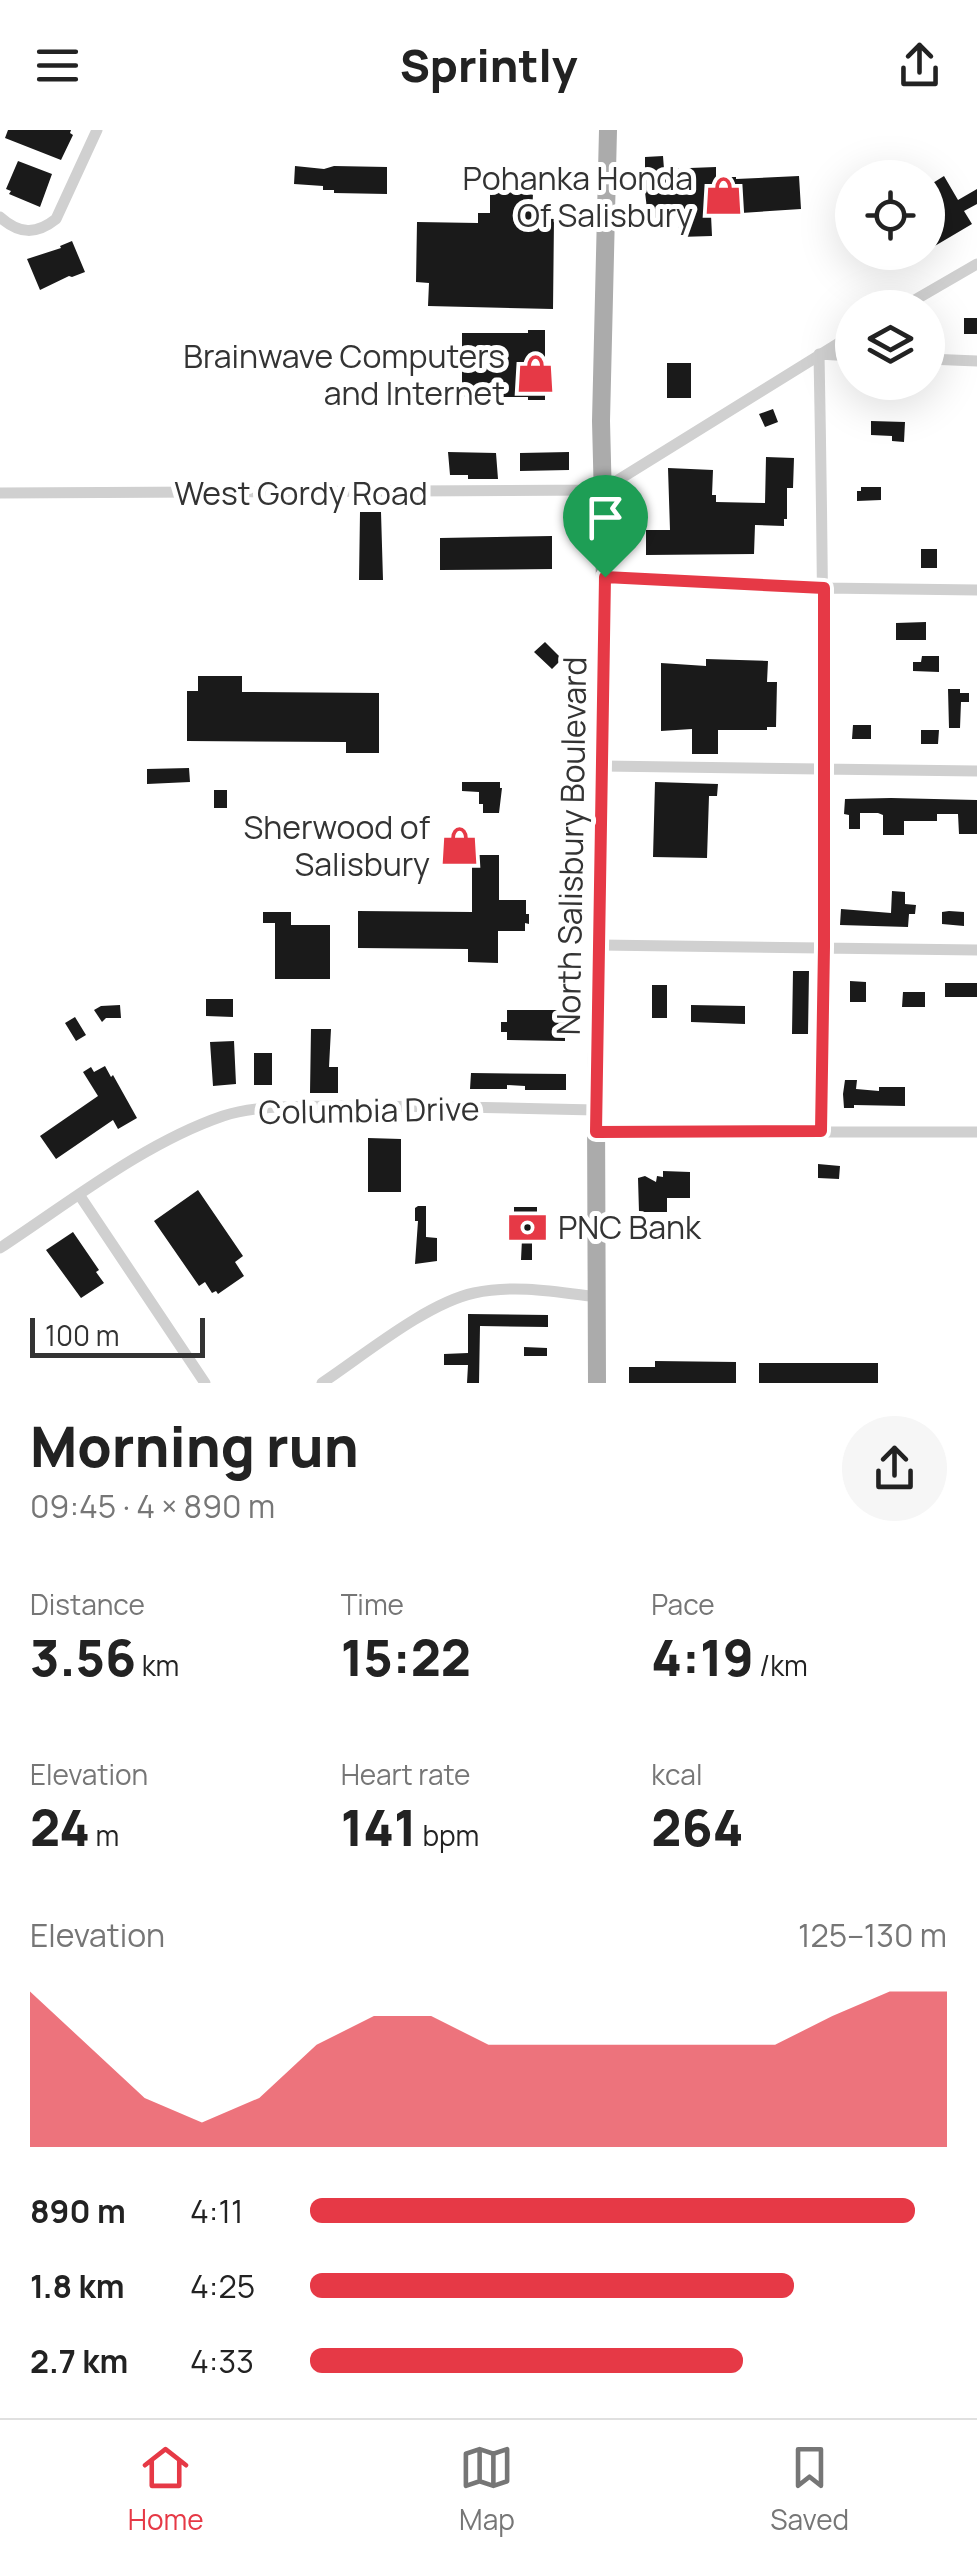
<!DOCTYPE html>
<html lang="en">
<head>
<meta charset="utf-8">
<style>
	:root { --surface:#fff; --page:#f6f6f6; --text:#222; --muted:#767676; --line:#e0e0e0; --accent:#e63946 }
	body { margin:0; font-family:Manrope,sans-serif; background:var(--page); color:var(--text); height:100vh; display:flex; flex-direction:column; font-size:38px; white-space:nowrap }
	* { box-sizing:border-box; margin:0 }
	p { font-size:32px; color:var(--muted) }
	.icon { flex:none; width:55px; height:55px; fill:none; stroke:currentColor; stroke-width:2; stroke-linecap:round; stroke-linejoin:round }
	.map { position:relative; height:1253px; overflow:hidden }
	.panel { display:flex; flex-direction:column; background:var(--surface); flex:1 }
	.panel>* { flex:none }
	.fabs { position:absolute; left:835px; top:30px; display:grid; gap:20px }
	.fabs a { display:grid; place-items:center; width:110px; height:110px; border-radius:50%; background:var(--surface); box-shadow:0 10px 40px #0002; font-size:50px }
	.scale { position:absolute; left:30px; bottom:25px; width:175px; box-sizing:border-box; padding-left:10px; border:5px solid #333; border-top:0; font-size:28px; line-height:35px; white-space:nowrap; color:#333; -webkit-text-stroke:8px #fff; paint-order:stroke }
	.pin { position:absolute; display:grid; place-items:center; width:85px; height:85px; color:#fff; margin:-102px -42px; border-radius:50% 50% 50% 0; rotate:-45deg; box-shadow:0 0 10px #0007 }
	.pin .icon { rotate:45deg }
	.round { display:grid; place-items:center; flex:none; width:105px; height:105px; border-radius:52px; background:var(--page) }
	.overview { display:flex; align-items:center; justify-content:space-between; height:170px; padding:0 30px }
	h1 { font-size:55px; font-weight:800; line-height:75px }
	.figures { display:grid; grid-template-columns:repeat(3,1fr); gap:15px; height:170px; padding:10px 30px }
	.figures div { display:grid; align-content:center }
	.figures b { font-size:50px; font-weight:800 }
	.figures small { font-size:28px; font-weight:400 }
	.figures p { font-size:28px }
	.chart { height:280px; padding:20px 30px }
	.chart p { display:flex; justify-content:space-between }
	.chart svg { width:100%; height:180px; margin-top:10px; fill:var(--accent); opacity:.7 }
	ul { padding:0 30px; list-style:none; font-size:32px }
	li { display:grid; grid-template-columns:160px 120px 1fr; align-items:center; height:75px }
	li i { height:25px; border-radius:12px; background:var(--accent) }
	header { display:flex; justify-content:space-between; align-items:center; height:130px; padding:0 30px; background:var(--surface); font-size:45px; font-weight:800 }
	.dock { display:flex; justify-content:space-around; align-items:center; height:140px; border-top:2px solid var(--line); background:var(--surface); font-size:28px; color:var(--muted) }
	.dock a { display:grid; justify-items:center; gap:5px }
	.dock .on { color:var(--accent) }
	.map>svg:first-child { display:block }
</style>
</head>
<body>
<header><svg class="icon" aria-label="menu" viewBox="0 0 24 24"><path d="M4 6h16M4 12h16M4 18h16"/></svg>Sprintly<svg class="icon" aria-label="share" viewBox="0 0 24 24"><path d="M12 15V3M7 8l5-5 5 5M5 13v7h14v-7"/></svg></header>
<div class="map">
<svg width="977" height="1253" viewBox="0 0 977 1253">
	<rect width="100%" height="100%" fill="#fff"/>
	<path fill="#1a1a1a" d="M8 0H71L70 3 73 5 61 30 5 8Z
		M663 26 664 39 716 37V47H736V49L799 46 801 79 711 85 712 106 679 107 678 87 648 88 644 53 641 48 645 39V27Z
		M18 31 52 44 40 77 9 64 11 61 6 59Z
		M295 36 324 39 334 36 387 37V64L334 63V60H323V56L294 54Z
		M944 46 958 70 977 59V74L964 81 972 94 928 120V56Z
		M490 62 533 63 532 88 554 89 553 179 428 176 429 153 416 152 417 92 478 93V83H490Z
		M72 111 85 142 72 147 69 146 40 160 27 129 61 118 60 116Z
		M964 188H977V204H964Z
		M528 200H545V270H528V267H462V203H528Z
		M667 233H691V268H667Z
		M773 279 778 292 765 297 759 284Z
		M871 291 905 292 904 312 892 311V306L871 305Z
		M448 322 496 323 498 349H468V345H450Z
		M569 322V340L520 341V323Z
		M766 327 794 328 793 358H787V389H784V396L755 395 754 424 646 425V400H670L668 338 713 340 712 365H716V372L765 373Z
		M861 357H881V370L857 371V361H861Z
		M360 382H381L383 450H359Z
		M552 406V439L440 440V408Z
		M921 419H937V438H921Z
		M926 492V510H896V493Z
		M545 512 562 529 552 539 534 522Z
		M922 526H939V542L913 541V532H921Z
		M706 529 768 531 767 552H777L776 597H767V600H718V624H692V599L661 601V533L706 536Z
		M198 546H242V562L379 563V623H346V612L187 611V561H198Z
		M948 559H960V563H969V572H961L960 598H949Z
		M853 595H871V609H852Z
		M921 600H939L938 614H921Z
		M189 638 190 652 147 654V639Z
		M462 652H500V658H502L499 683H483V674H479V662L462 661Z
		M655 652 718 654 717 666H709L707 728 653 727Z
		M214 660H227V678H214Z
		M891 668 977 670V704H959L958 684H937V691H904V705H883V685L878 683H860V699H849V685L844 684 845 669Z
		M472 725H499V770H526V784H529V794L525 793V801H498V833L468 832V819L358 818V781L472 782Z
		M892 761 905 762V774L916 775 915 784H909L908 797 840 795 841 779 891 783Z
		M949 781 964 782V796L942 794V782Z
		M263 782H291V795H330V849H275V793H263Z
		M793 841H809L808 904H792Z
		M850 851 866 852V872H850Z
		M945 853H977V867H945Z
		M652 855H667V888H652Z
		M903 862H925V877H902Z
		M206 869H233V887L206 886Z
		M120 875 121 888H106L102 892 94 880 101 876Z
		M691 875 745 876V894L691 892Z
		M507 880H556L565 892V911L507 910V902H501V892H507Z
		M75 887 86 905 76 911 65 893Z
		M311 899H331L329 937H338V963H310Z
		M234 911 236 954 213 956 210 912Z
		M254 923H272V955H254Z
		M105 936 111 947 113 945 137 988 118 999 113 990 56 1029 40 1006 98 966 83 942 91 937 94 942Z
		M471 943 566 944V960H525V956L507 955V959H470Z
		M845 950H857L856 959 879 961V957H905V976L854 975V978H844L843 964Z
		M368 1008 401 1009V1062H368Z
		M818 1034 840 1036 839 1049 818 1048Z
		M663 1041 690 1042V1068H667V1082H639L638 1048 645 1046 656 1052 657 1046 663 1047Z
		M198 1060 243 1126 235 1132 244 1146 218 1164 216 1161 212 1163 205 1152 199 1156 154 1091Z
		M418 1076H426V1107L437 1108V1131L415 1134 418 1091H415V1078Z
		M514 1077H537V1086H543V1109H532V1130H521L522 1109H514Z
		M73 1102 99 1140 96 1142 104 1153 81 1168 46 1120Z
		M468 1184 548 1185V1197L480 1196 479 1253H467L468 1235H444V1224L468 1223Z
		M524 1217 547 1218V1226H524Z
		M655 1231 736 1232V1253H629V1237H655Z
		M759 1233H878V1253H759Z"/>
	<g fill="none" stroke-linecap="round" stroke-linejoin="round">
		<path stroke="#d0d0d0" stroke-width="11" d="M0 87C19 104 36 105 56 89L97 0
			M901 178 977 134
			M928 229 977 231
			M0 363 602 360 852 205
			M605 447 824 458 977 460
			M603 636 977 641
			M600 815 977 820
			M821 1001C825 742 824 483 819 224L852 226
			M596 1002H977
			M80 1066 205 1253
			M0 1118C70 1072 144 1013 223 986 261 974 304 977 344 976 428 976 512 978 596 980
			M322 1253C364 1225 427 1173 474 1163 515 1154 557 1162 597 1167"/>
		<path stroke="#ababab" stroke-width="18" d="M597 1253 596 980 605 451 601 291 608 0"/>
	</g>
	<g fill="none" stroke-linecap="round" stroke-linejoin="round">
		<defs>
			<path id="route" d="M605 447 824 458V817L821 1001 596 1002Z"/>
		</defs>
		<use href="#route" stroke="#fff" stroke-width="20"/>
		<use href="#route" stroke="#e63946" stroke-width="12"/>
	</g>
	<defs>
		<symbol id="shop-bare" viewBox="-9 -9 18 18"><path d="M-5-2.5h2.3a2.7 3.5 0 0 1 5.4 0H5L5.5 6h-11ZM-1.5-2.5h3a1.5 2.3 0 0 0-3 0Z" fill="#e63946" stroke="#fff" stroke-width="2.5" paint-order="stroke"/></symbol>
		<symbol id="bank-bare" viewBox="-9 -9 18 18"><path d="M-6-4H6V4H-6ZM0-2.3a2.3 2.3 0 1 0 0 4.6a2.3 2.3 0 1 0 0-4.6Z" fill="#e63946" stroke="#fff" stroke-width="2.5" paint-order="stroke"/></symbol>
	</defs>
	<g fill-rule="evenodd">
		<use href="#shop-bare" x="696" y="38" width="55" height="55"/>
		<use href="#shop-bare" x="508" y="216" width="55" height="55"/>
		<use href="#shop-bare" x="432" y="688" width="55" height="55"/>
		<use href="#bank-bare" x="500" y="1070" width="55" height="55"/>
	</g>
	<g text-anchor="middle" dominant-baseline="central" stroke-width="10" stroke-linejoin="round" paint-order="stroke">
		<g font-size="32" fill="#333" stroke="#fff" text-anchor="end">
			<text x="693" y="48">Pohanka Honda<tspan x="693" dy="37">Of Salisbury</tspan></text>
			<text x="505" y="226">Brainwave Computers<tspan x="505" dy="37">and Internet</tspan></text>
			<text x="430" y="697">Sherwood of<tspan x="430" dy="37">Salisbury</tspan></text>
			<text x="558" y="1097" text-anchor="start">PNC Bank</text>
		</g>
		<g font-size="32" fill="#333" stroke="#fff">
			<text x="301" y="363">West Gordy Road</text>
			<text transform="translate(571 716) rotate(-89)">North Salisbury Boulevard</text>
			<text transform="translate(369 980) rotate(-1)">Columbia Drive</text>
		</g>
	</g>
</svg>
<div class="fabs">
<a><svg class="icon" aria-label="locate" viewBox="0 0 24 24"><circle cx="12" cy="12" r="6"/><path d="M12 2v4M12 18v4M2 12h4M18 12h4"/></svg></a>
<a><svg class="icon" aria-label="layers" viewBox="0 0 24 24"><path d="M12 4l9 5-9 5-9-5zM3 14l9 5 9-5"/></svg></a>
</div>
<div class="scale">100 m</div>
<div class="pin" style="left:605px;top:447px;background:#1e9e55"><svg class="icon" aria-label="arrive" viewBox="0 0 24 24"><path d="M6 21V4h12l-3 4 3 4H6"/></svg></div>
</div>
<section class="panel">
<div class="overview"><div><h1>Morning run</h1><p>09:45 · 4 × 890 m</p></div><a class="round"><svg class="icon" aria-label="share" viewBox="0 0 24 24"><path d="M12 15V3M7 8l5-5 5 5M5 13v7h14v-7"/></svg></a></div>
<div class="figures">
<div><p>Distance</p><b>3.56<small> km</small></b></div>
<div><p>Time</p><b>15:22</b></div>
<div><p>Pace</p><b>4:19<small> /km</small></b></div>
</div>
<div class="figures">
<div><p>Elevation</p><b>24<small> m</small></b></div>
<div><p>Heart rate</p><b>141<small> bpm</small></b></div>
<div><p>kcal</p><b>264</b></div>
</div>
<div class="chart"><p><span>Elevation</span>125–130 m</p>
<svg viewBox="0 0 160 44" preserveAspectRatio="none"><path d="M0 44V6L10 19L20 32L30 38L40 32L50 19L60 12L70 12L80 19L90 19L100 19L110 19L120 19L130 19L140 12L150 6L160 6V44z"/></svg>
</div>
<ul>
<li><b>890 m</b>4:11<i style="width:95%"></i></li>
<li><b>1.8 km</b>4:25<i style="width:76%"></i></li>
<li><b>2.7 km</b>4:33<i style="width:68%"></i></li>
</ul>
</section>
<nav class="dock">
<a class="on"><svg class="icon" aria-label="home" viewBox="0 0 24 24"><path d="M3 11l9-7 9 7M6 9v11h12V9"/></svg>Home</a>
<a><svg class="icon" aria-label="map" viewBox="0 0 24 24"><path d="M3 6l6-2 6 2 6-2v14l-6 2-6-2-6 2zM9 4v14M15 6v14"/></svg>Map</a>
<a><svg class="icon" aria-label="saved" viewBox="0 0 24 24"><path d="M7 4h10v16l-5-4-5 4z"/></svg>Saved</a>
</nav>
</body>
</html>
